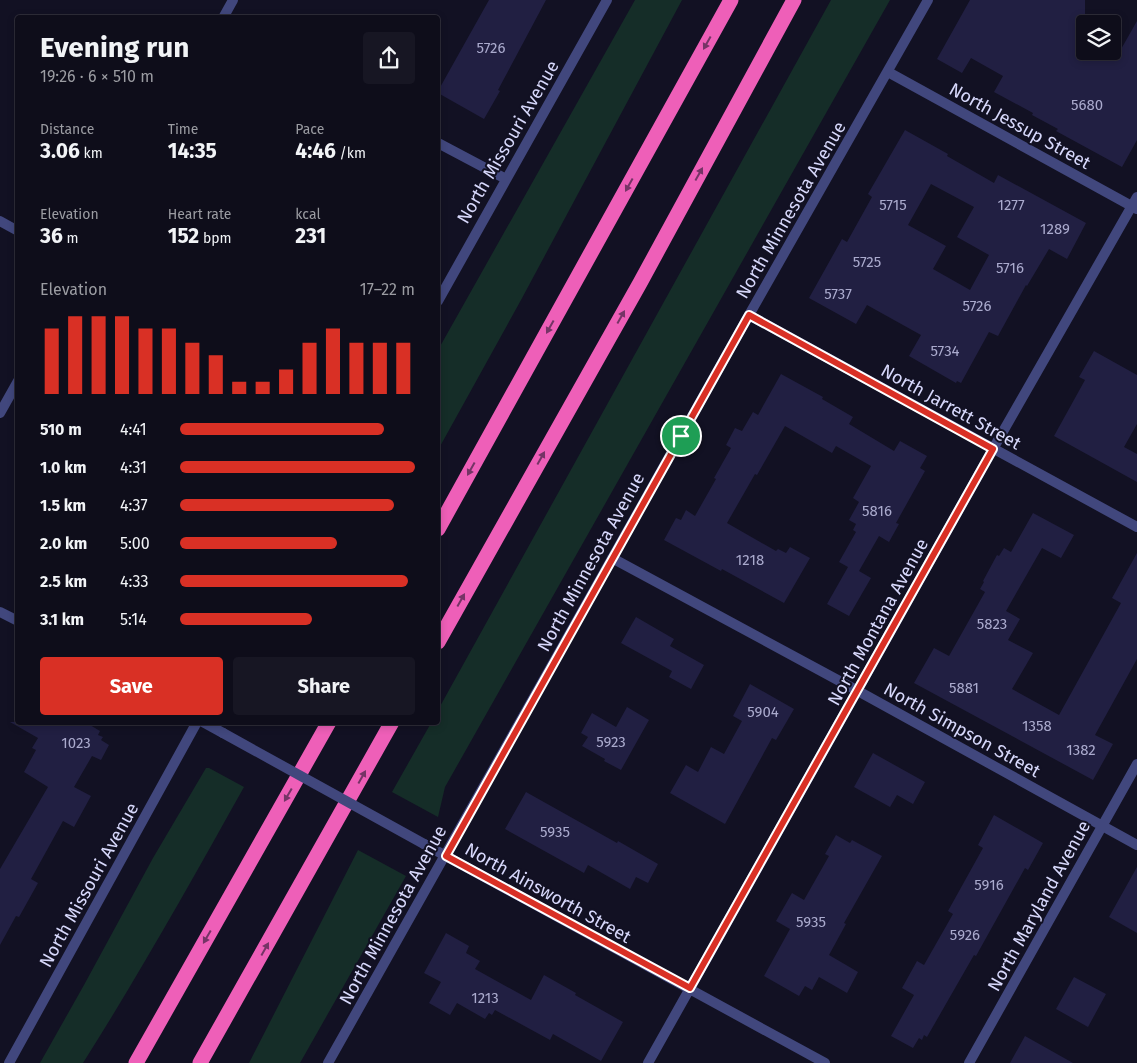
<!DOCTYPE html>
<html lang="en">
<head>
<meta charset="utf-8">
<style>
	:root { --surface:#0e0d1a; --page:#171623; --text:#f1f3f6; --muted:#9b9ca2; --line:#2e2d39; --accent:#d93025 }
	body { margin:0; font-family:"Fira Sans",sans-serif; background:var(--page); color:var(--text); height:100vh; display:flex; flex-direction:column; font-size:19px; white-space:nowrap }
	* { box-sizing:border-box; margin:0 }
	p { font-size:16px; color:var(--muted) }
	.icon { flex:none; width:28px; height:28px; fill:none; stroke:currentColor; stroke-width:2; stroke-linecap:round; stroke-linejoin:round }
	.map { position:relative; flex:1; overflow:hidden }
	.sheet { position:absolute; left:15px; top:15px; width:425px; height:710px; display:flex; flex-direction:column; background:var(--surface); border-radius:5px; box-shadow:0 2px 8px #0003,0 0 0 1px var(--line) }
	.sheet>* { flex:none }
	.buttons { position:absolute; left:1076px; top:15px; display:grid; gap:10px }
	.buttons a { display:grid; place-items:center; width:45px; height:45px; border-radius:5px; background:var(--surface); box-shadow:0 2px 8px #0003,0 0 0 1px var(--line); font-size:25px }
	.pin { position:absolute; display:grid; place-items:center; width:42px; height:42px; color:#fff; margin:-21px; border:2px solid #fff; border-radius:50%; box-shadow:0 1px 5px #0007 }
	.round { display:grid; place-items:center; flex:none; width:52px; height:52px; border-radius:5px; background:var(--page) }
	.overview { display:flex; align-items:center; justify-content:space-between; height:85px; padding:0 25px }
	h1 { font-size:28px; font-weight:700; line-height:38px }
	.figures { display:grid; grid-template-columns:repeat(3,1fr); gap:8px; height:85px; padding:5px 25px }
	.figures div { display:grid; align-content:center }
	.figures b { font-size:21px; font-weight:700 }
	.figures small { font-size:14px; font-weight:400 }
	.figures p { font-size:14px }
	.chart { height:140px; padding:10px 25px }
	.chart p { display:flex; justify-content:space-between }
	.chart svg { width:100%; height:90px; margin-top:5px; stroke:var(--accent); stroke-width:6 }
	.cta { display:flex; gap:10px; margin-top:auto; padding:10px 25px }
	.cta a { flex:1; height:58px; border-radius:5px; background:var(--accent); color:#fff; font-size:20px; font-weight:700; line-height:58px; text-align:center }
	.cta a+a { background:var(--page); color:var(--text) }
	ul { padding:0 25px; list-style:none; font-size:16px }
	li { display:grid; grid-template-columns:80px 60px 1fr; align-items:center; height:38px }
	li i { height:12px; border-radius:6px; background:var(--accent) }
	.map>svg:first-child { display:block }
</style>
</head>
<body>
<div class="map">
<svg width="1137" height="1063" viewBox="0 0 1137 1063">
	<rect width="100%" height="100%" fill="#121123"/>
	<path fill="#152d28" d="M635 0H682L521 300 438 450V350Z
		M831 0H890L445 787 438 817 392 792 431 723 438 722V710Z
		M206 768H209L244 787C192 880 140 973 83 1063H40L84 985 153 858Z
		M358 850 406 876 300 1063H249Z"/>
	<path fill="#211f42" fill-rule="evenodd" d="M489 0H546L498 90 500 91 484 119 438 93V91Z
		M970 0H1085V51H1120L1137 21V140L1122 167 1056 131 1058 129 1032 115 1033 113 994 92 1003 76 971 58 962 73 937 59Z
		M905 130 948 154 947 156 994 183 998 175 1086 223 1067 259 1049 249 1027 286 1026 285 998 336 989 332 961 383 957 381 956 383 909 356 921 335 867 305 856 324 809 298 842 239 847 242 872 197 868 194ZM931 184 974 207 957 237 989 255 970 290 933 269 946 246 908 225Z
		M1094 351 1137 375V424L1124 447 1137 454V482L1054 436 1085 380 1079 377Z
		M781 374 823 397 822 399 853 417 849 424 894 451 900 441 927 456 920 468 925 471 896 523 899 524 889 542 879 536 859 571 871 578 849 616 827 604 848 567 839 562 856 532 853 530 856 524 849 520 859 502 853 498 871 466 836 446 832 453 785 426 757 475 755 474 727 523 776 551 778 549 786 553 790 547 810 558 784 603 722 569 721 571 664 540 676 518 681 520 686 510 695 516 716 479 714 478 731 448 726 445 735 428 742 431 753 412 758 415Z
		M1033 513 1074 535 1061 558 1042 548 1006 611 1020 619 1008 640 1033 653 1012 689 1059 715 1121 603 1112 598 1137 553V659L1095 735 1113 744 1093 780 914 683 934 648 949 656 985 592 980 589 984 582 983 581 997 555 999 556 1004 548 1011 552Z
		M636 617 674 639 670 646 704 665 691 689 669 677 672 671 621 643Z
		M750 684 794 709 776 740 772 738 725 824 670 793 686 765 698 772 711 747 724 754 742 721 733 716Z
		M627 707 649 720 621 770 604 761 605 759 582 746 588 737 581 733 592 713 616 727Z
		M10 722H85L100 731 98 735 103 737 101 740 109 745 101 760 92 756 74 787 91 796 74 827 63 821 31 879 38 883 19 917 16 916 0 945V869L48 787 24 772 36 750 32 748 38 738Z
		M873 753 925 782 913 804 897 795 890 807 854 787Z
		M526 792 617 843 618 841 658 864 648 883 636 877 630 889 588 865 584 873 505 829Z
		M994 815 1043 843 1028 870 1025 868 976 956 974 955 927 1037 924 1035 922 1040 919 1038 913 1048 891 1036 914 995 902 988 917 961 924 965 953 914 948 911 983 848 978 845Z
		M836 835 850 843 852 840 882 856 844 923 846 924 829 955 858 972 847 993 819 977 812 990 805 986 799 996 764 976 790 929 776 921 792 893 804 900 829 856 825 854Z
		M1137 867V933L1109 917Z
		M446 933 469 946 466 953 480 961 475 969 531 1000 544 975 576 993 575 995 623 1022 601 1061 553 1034 550 1040 495 1010 492 1015 489 1013 485 1019 457 1003 450 1015 429 1003 441 982 424 973Z
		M1074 977 1106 994 1088 1027 1056 1009Z
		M1025 1036 1073 1063H1010Z"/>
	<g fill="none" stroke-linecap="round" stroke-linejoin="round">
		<path stroke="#41477d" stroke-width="10" d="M223 18 233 0
			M888 72 1137 209
			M438 143 506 179
			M0 221 18 231
			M438 301 607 0
			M749 315 1137 527
			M0 413 18 381
			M612 558 858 691 1137 845
			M0 612 18 621
			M203 722 223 733
			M424 844 825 1063
			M9 1063 197 722
			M328 1063 749 315 928 0
			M648 1063 993 449 1137 197
			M969 1063 1137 764"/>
		<path stroke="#ee5fb8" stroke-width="15" d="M438 529 731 0
			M438 642 640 283 794 0
			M136 1063 329 722
			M200 1063 392 722"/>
		<path stroke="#41477d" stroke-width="10" d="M223 733 424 844"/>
	</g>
	<defs><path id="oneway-solid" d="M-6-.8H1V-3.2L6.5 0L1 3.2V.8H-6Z" transform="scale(1.25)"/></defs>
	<g fill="#753466">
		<use href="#oneway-solid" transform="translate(707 43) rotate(119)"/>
		<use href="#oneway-solid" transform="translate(699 174) rotate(-61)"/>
		<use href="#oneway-solid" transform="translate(629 185) rotate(119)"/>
		<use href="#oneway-solid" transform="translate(621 317) rotate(-61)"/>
		<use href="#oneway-solid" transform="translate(550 327) rotate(119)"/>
		<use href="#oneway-solid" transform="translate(541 458) rotate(-61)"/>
		<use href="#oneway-solid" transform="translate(471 469) rotate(119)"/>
		<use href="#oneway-solid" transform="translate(461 600) rotate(-61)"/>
		<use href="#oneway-solid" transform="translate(362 777) rotate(-61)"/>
		<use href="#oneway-solid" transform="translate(288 795) rotate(120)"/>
		<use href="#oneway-solid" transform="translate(207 937) rotate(120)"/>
		<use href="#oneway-solid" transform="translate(265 949) rotate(-61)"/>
	</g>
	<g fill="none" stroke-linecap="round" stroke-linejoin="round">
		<defs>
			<path id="route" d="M749 315 993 449 690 988 446 856Z"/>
		</defs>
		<use href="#route" stroke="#fff" stroke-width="10"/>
		<use href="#route" stroke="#d93025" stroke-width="6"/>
	</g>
	<g text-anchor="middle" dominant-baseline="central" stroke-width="4" stroke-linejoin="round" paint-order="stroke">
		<g font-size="15" fill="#aaaacd">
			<text x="491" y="48">5726</text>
			<text x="1087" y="105">5680</text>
			<text x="893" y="205">5715</text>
			<text x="1011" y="205">1277</text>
			<text x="1055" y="229">1289</text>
			<text x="867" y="262">5725</text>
			<text x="1010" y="268">5716</text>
			<text x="838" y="294">5737</text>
			<text x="977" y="306">5726</text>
			<text x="945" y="351">5734</text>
			<text x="877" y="511">5816</text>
			<text x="750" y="560">1218</text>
			<text x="992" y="624">5823</text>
			<text x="964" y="688">5881</text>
			<text x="763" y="712">5904</text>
			<text x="1037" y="726">1358</text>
			<text x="611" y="742">5923</text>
			<text x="76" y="743">1023</text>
			<text x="1081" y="750">1382</text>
			<text x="555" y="832">5935</text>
			<text x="989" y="885">5916</text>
			<text x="811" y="922">5935</text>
			<text x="965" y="935">5926</text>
			<text x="485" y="998">1213</text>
		</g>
		<g font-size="18" fill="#d7d8fb" stroke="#121123">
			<text transform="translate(1020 126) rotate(29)">North Jessup Street</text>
			<text transform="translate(508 142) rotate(-60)">North Missouri Avenue</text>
			<text transform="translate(791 210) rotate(-60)">North Minnesota Avenue</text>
			<text transform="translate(951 407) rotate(29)">North Jarrett Street</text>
			<text transform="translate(591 562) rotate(-61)">North Minnesota Avenue</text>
			<text transform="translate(878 622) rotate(-61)">North Montana Avenue</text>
			<text transform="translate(962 730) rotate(29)">North Simpson Street</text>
			<text transform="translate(89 885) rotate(-61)">North Missouri Avenue</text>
			<text transform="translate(548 893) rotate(29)">North Ainsworth Street</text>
			<text transform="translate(1039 906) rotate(-61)">North Maryland Avenue</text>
			<text transform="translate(393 915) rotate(-61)">North Minnesota Avenue</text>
		</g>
	</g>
</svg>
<div class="buttons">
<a><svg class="icon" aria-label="layers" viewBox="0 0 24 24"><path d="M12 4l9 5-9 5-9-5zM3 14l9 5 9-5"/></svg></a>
</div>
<div class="pin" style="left:681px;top:436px;background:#1e9e55"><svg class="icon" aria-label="arrive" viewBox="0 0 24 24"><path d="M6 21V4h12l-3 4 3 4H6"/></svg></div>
<section class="sheet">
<div class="overview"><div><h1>Evening run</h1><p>19:26 · 6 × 510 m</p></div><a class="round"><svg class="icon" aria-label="share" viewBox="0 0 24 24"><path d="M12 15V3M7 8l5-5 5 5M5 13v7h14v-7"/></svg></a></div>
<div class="figures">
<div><p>Distance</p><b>3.06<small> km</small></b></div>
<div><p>Time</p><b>14:35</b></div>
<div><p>Pace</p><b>4:46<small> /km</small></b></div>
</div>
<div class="figures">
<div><p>Elevation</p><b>36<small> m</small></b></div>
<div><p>Heart rate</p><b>152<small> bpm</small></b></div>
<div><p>kcal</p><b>231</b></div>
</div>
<div class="chart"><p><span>Elevation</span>17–22 m</p>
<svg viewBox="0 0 160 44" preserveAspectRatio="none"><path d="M5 44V12M15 44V6M25 44V6M35 44V6M45 44V12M55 44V12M65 44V19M75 44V25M85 44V38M95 44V38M105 44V32M115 44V19M125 44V12M135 44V19M145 44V19M155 44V19"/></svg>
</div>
<ul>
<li><b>510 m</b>4:41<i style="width:87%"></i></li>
<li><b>1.0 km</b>4:31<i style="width:100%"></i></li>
<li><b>1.5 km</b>4:37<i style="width:91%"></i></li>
<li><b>2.0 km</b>5:00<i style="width:67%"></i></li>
<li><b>2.5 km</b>4:33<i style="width:97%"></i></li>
<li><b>3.1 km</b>5:14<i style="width:56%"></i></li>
</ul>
<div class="cta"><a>Save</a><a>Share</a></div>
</section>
</div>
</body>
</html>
